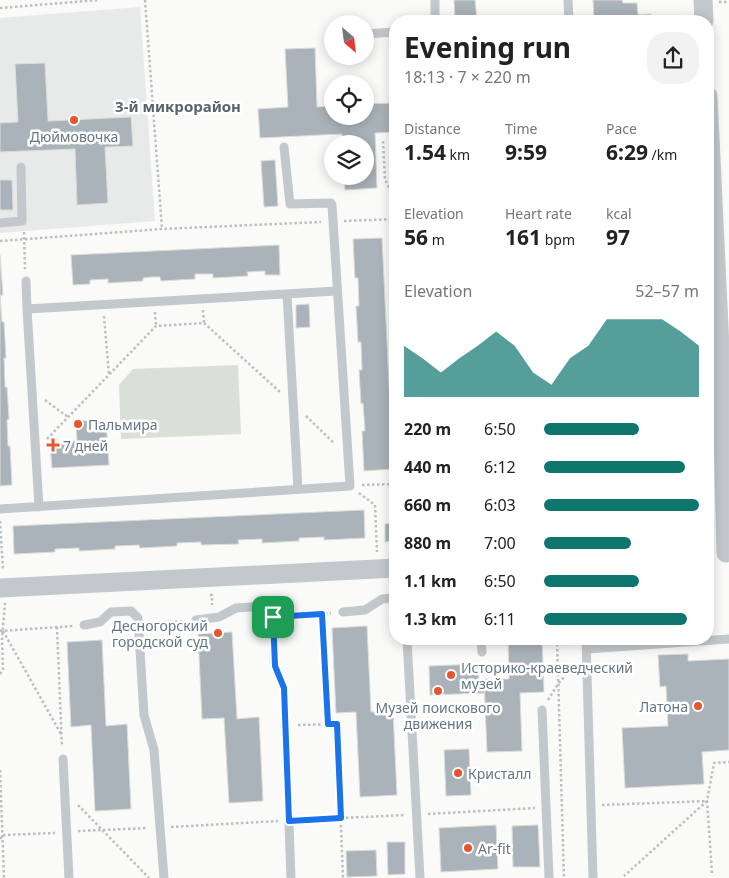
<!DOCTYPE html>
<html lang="en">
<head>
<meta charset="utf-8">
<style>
	:root { --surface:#fff; --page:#f2f2f2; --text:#222; --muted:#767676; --accent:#0f766e }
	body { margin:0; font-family:"Noto Sans",sans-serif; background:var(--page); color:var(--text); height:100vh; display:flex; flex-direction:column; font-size:19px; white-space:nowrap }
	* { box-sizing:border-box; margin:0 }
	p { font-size:16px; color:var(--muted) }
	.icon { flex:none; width:28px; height:28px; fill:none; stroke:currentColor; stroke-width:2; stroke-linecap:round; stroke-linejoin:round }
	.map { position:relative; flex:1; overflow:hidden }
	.panel { position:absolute; left:389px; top:15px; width:325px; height:630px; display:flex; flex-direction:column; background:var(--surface); border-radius:20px; box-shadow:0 2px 12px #0003 }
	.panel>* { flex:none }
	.needle { width:32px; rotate:152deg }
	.buttons { position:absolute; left:324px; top:15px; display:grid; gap:10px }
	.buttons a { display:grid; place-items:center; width:50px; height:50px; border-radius:50%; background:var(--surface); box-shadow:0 2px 12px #0003; font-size:25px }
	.pin { position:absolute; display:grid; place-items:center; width:42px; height:42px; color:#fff; margin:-21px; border-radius:10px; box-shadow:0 2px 8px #0006 }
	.round { display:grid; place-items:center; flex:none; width:52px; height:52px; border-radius:20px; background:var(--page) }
	.summary { display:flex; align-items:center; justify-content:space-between; height:85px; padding:0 15px }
	h1 { font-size:28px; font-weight:700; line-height:38px }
	.figures { display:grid; grid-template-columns:repeat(3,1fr); gap:8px; height:85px; padding:5px 15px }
	.figures div { display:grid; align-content:center }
	.figures b { font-size:21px; font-weight:700 }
	.figures small { font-size:14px; font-weight:400 }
	.figures p { font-size:14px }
	.chart { height:140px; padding:10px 15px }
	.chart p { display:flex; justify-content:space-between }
	.chart svg { width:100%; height:90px; margin-top:5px; fill:var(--accent); opacity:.7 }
	ul { padding:0 15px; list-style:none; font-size:16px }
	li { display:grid; grid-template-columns:80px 60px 1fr; align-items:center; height:38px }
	li i { height:12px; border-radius:6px; background:var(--accent) }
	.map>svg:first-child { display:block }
</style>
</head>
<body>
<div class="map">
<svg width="729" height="878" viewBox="0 0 729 878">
	<rect width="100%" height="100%" fill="#fafaf8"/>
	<path fill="#e8e9e9" d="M140 7 155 221 0 233V18Z"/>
	<path fill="#dadfd7" d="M238 365 241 434 121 439 119 385 133 369Z"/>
	<path fill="#aab3b9" stroke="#dcdcda" d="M454 0H475L477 20 455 21Z
		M593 0H622L623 3H637L638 15 651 14V21H594Z
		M315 48 317 107 332 106V116H365V104L395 103V132L375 133 377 188 345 190 344 176H365V144H343L342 134 260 138 258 109 288 107 285 49Z
		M45 63 48 121 131 117 133 146 105 147 108 203 77 205 75 149 0 152V123L18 122 15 64Z
		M275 160 278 206 264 207 261 161Z
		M0 180H12L13 210H0Z
		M382 238 393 469 364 471 362 431H365L363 403 361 404 359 370H362L361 342H358L356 306H359L358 278H355L353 239Z
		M279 245 280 275H265V271L247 272 248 276 213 278V274H195V279L161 281 160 277H152L143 278V281L108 283V279L90 280V284L73 285 71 255Z
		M0 255 3 295H0L2 322H4L6 358H4L5 387H7L9 419 7 420 8 446H10L12 485 0 486Z
		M309 304 310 327 296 328V305Z
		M106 420 109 465 52 468 50 444 53 442 77 441 76 424 78 421Z
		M364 510 365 538 324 540V537L299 538V541L262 543V539L238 540 239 544 201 545V542L177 543V546L140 548 139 545 115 546V549L79 551V548L55 549V552L14 554 13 526Z
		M395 523V541L385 542V524Z
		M367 626 371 712 393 711 397 795 360 797 356 712 336 713 332 628Z
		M232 632 237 719 259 717 263 801 229 803 224 718 202 719 198 634Z
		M508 639H542L544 692 520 693 522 751 487 752 484 679H509Z
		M102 640 106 726 127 724 131 809 95 811 91 725 71 727 67 642Z
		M688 654V661L729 659V750L702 752 704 784 625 788 622 728 668 726 666 686 660 687 658 655Z
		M478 664 479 684H485V693L430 695 429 666Z
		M469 749 471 795 446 796 444 750Z
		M496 825 498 869 441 872 439 828Z
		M538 825 540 867H513L512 826Z
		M387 842H405V874L388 875Z
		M376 850 377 876 347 877 346 851Z"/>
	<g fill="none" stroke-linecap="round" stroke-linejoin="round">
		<path stroke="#bbbfc2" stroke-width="2.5" stroke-dasharray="2.5 2.5" stroke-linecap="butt" d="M145 0 162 229
			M719 2H729
			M0 8 99 0
			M383 141 385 180 395 197
			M344 221 395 219
			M24 232 25 269
			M0 241 162 229 321 222
			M203 310 204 323
			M155 312 156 326
			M104 316 109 375
			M45 400 68 417
			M306 416 334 443
			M391 429H395
			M47 439 156 326 204 323 280 392
			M362 485 395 484
			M359 493 375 505 377 552
			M0 521 3 570
			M210 595H212V605
			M322 614 328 724
			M285 616 331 613
			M150 623 184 621
			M57 627 62 747
			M0 631 73 626
			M3 631 61 734
			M557 639 564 878
			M0 674 3 670 2 639 5 603
			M548 700 558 684 575 664
			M298 725 337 724 343 878
			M0 770 4 878
			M78 805 149 878
			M602 805 707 801 624 876
			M428 814 535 808
			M301 820 405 815
			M171 827 278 821
			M78 831 148 828
			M0 839 3 835 55 833
			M712 873 707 801 714 763 729 762"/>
		<path stroke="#c3c8cc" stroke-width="9" d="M435 0V21
			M568 0 569 21
			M365 34 395 32
			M0 223 22 221 21 167
			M26 281 27 309
			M287 294 298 489
			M708 390 725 388
			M39 507 27 309 337 291
			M0 509 350 486 332 205 331 203 290 204 284 147
			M343 612 365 610 382 599 395 598
			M196 620 219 617 236 608 265 606C281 619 271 648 275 666 277 673 281 681 284 688L291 878
			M84 625 100 622 111 612 131 611 138 618 144 715 154 750 164 878
			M407 639 420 878
			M481 639 482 652
			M586 639 593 878
			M587 649 729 639
			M542 710 549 878
			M63 759 69 878"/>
		<path stroke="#c3c8cc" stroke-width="19" d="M703 0 704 21
			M708 96 722 389 726 553
			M0 588 395 568"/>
	</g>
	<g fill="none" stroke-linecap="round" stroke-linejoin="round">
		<defs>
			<path id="route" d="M322 614 328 724H337L341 818 289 821 284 688 275 666 273 617Z"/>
		</defs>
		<use href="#route" stroke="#fff" stroke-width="10"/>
		<use href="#route" stroke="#1a73e8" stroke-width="6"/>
	</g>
	<g fill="#e4572e" stroke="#fff" stroke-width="2">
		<circle cx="74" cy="120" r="5"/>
		<circle cx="78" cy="424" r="5"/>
		<path d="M50.5 437.5h5v5h5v5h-5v5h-5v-5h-5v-5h5z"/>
		<circle cx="218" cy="633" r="5"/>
		<circle cx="451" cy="675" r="5"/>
		<circle cx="438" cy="691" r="5"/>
		<circle cx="698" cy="706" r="5"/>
		<circle cx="458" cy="773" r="5"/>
		<circle cx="468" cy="848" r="5"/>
	</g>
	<g text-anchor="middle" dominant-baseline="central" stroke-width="5" stroke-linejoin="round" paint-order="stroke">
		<g font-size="14" fill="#657683" stroke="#fff" text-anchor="start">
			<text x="74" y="136" text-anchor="middle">Дюймовочка</text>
			<text x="88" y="424">Пальмира</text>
			<text x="63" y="445">7 дней</text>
			<text x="208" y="625" text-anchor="end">Десногорский<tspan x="208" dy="16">городской суд</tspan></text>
			<text x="461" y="667">Историко-краеведческий<tspan x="461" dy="16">музей</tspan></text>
			<text x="688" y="706" text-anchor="end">Латона</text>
			<text x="438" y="707" text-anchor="middle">Музей поискового<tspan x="438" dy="16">движения</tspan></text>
			<text x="468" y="773">Кристалл</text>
			<text x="478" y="848">Ar-fit</text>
		</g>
		<g font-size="15" font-weight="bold" fill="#57646e" stroke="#fff">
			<text x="178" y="106">3-й микрорайон</text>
		</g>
	</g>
</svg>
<div class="buttons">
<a><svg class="needle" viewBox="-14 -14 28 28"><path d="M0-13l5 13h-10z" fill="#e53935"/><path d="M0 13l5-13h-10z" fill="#767676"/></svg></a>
<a><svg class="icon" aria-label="locate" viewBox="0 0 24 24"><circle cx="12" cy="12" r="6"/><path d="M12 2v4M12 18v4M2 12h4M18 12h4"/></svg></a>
<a><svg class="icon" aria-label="layers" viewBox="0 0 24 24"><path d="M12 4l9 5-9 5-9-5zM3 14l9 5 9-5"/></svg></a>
</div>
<div class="pin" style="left:273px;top:617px;background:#1e9e55"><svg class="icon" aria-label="arrive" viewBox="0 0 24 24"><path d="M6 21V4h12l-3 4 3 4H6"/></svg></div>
<section class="panel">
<div class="summary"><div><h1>Evening run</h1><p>18:13 · 7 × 220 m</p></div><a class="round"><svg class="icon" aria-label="share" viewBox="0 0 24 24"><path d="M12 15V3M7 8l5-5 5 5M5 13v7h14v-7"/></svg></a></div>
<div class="figures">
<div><p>Distance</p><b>1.54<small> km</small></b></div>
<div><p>Time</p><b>9:59</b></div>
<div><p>Pace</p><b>6:29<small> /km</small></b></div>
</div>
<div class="figures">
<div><p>Elevation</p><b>56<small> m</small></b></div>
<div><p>Heart rate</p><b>161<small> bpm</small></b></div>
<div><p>kcal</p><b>97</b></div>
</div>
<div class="chart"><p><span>Elevation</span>52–57 m</p>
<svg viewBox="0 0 160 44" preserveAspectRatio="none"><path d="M0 44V19L10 25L20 32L30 25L40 19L50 12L60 19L70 32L80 38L90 25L100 19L110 6L120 6L130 6L140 6L150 12L160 19V44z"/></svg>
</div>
<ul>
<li><b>220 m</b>6:50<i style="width:61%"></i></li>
<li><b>440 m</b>6:12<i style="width:91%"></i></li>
<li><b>660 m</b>6:03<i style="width:100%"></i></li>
<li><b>880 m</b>7:00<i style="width:56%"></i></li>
<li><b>1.1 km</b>6:50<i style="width:61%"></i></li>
<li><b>1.3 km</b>6:11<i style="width:92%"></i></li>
</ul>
</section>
</div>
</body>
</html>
